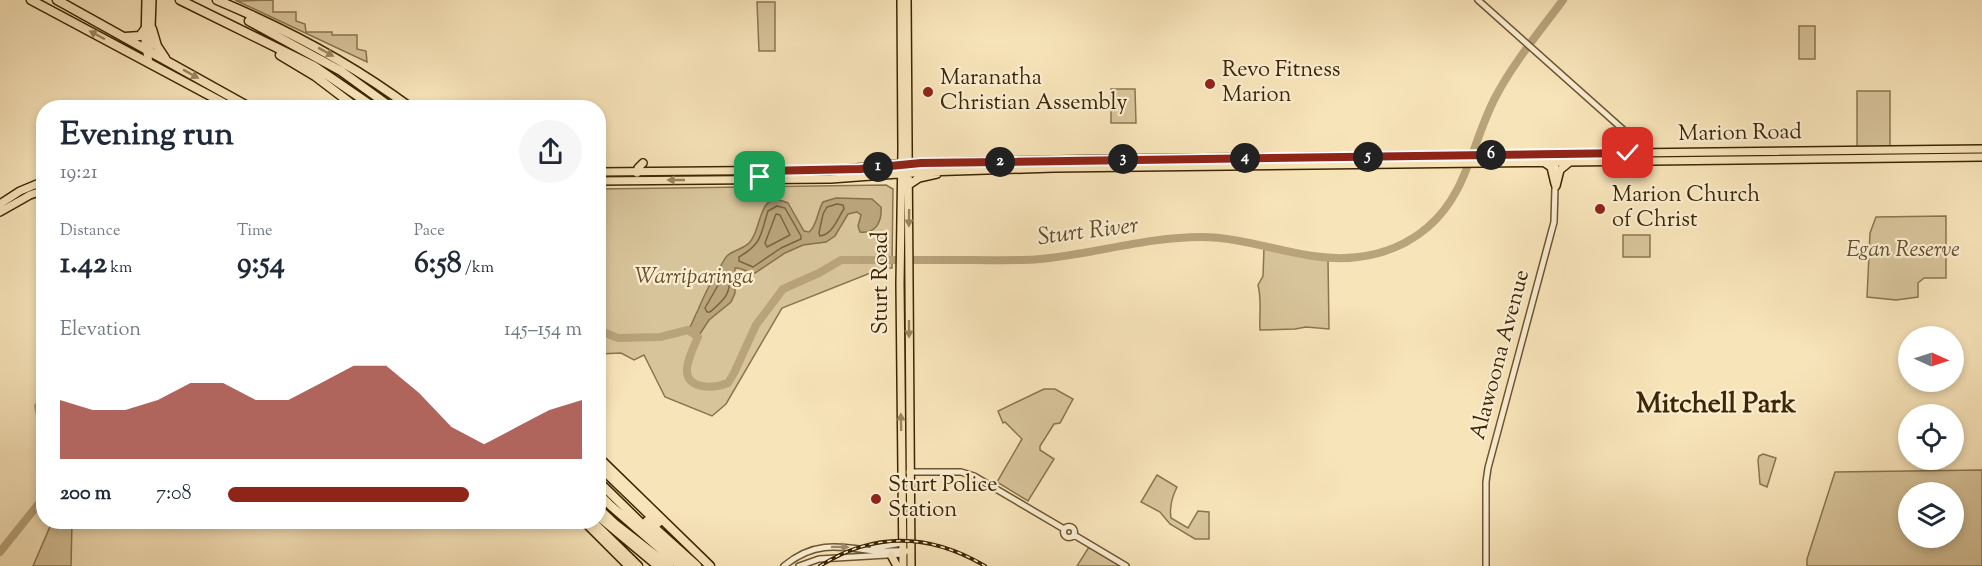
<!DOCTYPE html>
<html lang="en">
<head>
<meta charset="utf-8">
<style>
	:root { --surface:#fff; --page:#f6f6f7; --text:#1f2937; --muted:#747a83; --accent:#8f2418 }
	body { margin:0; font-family:"Sorts Mill Goudy",serif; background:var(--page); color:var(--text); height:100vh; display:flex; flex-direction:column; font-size:22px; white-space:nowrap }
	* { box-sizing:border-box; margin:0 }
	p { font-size:20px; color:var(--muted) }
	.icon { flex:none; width:33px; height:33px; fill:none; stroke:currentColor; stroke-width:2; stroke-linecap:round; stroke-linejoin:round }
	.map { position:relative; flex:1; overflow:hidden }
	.side { position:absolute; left:36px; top:100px; width:570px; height:429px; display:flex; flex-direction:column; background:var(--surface); border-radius:24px; box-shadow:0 3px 9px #0003 }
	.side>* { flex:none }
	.needle { width:39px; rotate:93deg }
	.buttons { position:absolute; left:1898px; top:326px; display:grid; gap:12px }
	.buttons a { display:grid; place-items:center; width:66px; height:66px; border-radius:50%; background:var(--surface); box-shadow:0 3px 9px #0003; font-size:30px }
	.pin { position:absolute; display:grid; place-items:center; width:51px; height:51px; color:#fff; margin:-26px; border-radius:12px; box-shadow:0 3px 9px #0006 }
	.km { position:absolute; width:30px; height:30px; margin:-15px; border-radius:50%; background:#222; color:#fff; font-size:16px; line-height:30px; text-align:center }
	.round { display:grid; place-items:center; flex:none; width:63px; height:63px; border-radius:32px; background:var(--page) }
	.headline { display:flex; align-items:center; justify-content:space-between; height:102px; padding:0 24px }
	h1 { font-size:33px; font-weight:800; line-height:45px }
	.stats { display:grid; grid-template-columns:repeat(3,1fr); gap:9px; height:102px; padding:6px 24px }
	.stats div { display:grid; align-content:center }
	.stats b { font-size:30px; font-weight:800 }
	.stats small { font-size:16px; font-weight:400 }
	.stats p { font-size:16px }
	.chart { height:168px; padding:12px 24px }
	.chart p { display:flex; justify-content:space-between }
	.chart svg { width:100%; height:108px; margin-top:6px; fill:var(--accent); opacity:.7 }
	ul { padding:0 24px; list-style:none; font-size:20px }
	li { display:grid; grid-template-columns:96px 72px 1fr; align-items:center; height:45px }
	li i { height:15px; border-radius:8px; background:var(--accent) }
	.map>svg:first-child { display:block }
</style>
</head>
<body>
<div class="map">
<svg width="1982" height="566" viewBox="0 0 1982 566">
	<rect width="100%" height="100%" fill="#f8e4b9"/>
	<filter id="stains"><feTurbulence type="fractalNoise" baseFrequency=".00333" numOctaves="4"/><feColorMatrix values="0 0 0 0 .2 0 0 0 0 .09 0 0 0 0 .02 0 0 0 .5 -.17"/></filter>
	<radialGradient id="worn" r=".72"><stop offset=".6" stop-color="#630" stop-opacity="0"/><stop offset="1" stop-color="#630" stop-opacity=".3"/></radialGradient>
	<path fill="#d8c49a" stroke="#8a754e" stroke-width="1.5" fill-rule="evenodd" d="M235 0 240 1 273 0V12H296V21L305 24 306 32H332V35H357V49L366 51 367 62Z
		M757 2H775V51H759Z
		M1799 26H1815V59H1799Z
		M1111 89H1135L1136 123H1111Z
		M1857 91H1890V149H1857Z
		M886 185 893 189 892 268H883L782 308 726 404 712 416 665 397 644 355 634 360 621 353 599 354V189Z
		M1946 216V278H1924L1918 283V297L1896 300 1867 297 1870 233 1876 217Z
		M1623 235H1650V257H1623Z
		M1264 248 1328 260 1329 329 1306 327 1295 329 1260 330C1259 314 1262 300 1258 285L1263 276Z
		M1044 389H1055L1073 399 1060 423 1054 424 1040 446V450L1054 459 1028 501 997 482 1022 439 1005 422 1003 423 998 411Z
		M1763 454 1776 458 1767 487 1760 484 1758 460 1759 456Z
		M1982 470V566H1807V559L1835 472ZM1908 492H1953V537H1908Z
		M1157 475 1177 487C1172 497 1169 506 1171 518L1188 528 1198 511 1209 512V539H1195L1170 524 1160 512 1141 502Z
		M52 522H72L71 566H33Z
		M1089 547 1121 566H1077Z"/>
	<path fill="#b8a37b" stroke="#87714b" stroke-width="1.5" d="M836 198 872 199 881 207C882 222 876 234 860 232L858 226 861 215 857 212 848 214 835 236 826 242 803 245 785 253 755 273C747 274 743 267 735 268V293L731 302 709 320 698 337 688 330C693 323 694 317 698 310 704 295 711 282 719 268 722 265 724 259 727 256 733 250 744 249 750 242 763 227 757 189 788 203L804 231 809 232C817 226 817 212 823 202Z"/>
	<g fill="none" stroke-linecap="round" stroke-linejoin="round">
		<path stroke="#7a643f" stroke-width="1.5" d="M837 204 843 205 844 209C837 219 833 234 820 236L819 233 823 214 827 207Z
			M777 206 785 208 801 236V239L781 248 753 267 739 261V257C763 243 760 235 768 211Z
			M776 214 780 215 790 235 767 247 765 243Z
			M725 273 728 274C733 293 723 301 710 312H707L705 308Z"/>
		<path stroke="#b8a37b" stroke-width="8" d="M598 330 618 338 660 337 688 330 698 337C694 346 688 358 687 368 685 391 715 388 728 383L734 373 756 325 783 289 819 273 841 260C885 260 928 260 972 260 995 260 1018 261 1040 259 1094 254 1147 237 1201 237 1254 237 1306 264 1358 257 1384 254 1408 244 1428 227 1468 193 1472 141 1496 96 1514 62 1540 31 1563 0
			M44 403 38 406 44 435
			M0 552 44 497"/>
		<defs>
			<path id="minor" d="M1478 0 1636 141 1639 148 1640 159
				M909 472H961L974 476 1064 529
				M1063.5 532a5.5 5.5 0 1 1 11 0a5.5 5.5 0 1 1-11 0Z
				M1074 535 1126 566
				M873 548 902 543
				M784 566C814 541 838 546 874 551 885 552 896 550 907 551
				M799 566 819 559 904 554
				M1486 566V482L1488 468 1554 222 1556 154"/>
			<path id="major" d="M146 0 145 42 149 63
				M901 0 902 149 900 284 903 566
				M907 0 911 566
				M150 54 152 0
				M1628 135 1639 141 1647 153
				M755 162 761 166 762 171
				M1545 163 1551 167 1555 184
				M598 172 836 170 909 163 1110 159 1982 149
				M637 173 638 168 643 163
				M598 181 831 179 925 172 1054 168 1982 157
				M910 184 919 178 937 174
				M1556 186 1560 170 1571 161
				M0 204 20 191 44 181
				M0 212 30 195 44 190
				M891 555 897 566"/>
			<path id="highway" d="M31 0 233 108
				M57 0 251 108
				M180 0 314 66 375 108
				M217 0C286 29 351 63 411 108
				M249 21 341 71 392 108
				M152 29 157 46 165 58
				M125 37 140 36 146 28
				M280 55 315 76 357 108
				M598 457 710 566
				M598 465 658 523
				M598 481 650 532 688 565
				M598 493 611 506 680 566
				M598 508 615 524 669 566
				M598 516 658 566
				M647 521 697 566
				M585 522 629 566
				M593 522 638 566"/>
		</defs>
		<use href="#minor" stroke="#6c5630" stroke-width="8"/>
		<use href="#major" stroke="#3d2603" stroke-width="10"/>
		<use href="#highway" stroke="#3d2603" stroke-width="11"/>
		<use href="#minor" stroke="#faedd2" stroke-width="5"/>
		<use href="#major" stroke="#f8e4b9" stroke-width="7"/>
		<use href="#highway" stroke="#f8e4b9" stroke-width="8"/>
		<defs>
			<path id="rail" d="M820 566C875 531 931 534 985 566"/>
		</defs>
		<use href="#rail" stroke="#3d2603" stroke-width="4"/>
		<use href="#rail" stroke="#faedd2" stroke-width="1.5" stroke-dasharray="4.5" stroke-linecap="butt"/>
	</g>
	<defs><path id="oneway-solid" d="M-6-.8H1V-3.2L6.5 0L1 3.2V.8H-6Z" transform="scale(1.5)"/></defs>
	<g fill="#9a855e">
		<use href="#oneway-solid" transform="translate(97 35) rotate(-152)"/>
		<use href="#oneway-solid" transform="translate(326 52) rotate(29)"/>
		<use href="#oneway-solid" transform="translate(191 74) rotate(29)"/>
		<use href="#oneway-solid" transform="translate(676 180) rotate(180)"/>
		<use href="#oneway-solid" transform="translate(909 218) rotate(91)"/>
		<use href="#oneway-solid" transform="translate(909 329) rotate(90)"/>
		<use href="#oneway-solid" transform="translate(901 422) rotate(-91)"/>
	</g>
	<use fill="#9c8a6a" href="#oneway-solid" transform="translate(840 547) rotate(1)"/>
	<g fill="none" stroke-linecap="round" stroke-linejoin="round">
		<defs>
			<path id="route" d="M760 177 762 171 860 169 921 163 1628 153"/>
		</defs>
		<use href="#route" stroke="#fff" stroke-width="12"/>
		<use href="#route" stroke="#8f2418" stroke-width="8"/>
	</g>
	<g fill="#8f2418" stroke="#faedd2" stroke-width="2">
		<circle cx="1210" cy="84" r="6"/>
		<circle cx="928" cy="92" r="6"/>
		<circle cx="1600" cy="209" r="6"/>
		<circle cx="876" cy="499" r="6"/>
	</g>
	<g text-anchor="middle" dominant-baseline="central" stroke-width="4.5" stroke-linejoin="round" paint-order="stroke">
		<g font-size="22" fill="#3d2603" stroke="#faedd2" text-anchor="start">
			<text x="1222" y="71">Revo Fitness<tspan x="1222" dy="25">Marion</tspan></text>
			<text x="940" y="79">Maranatha<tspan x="940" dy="25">Christian Assembly</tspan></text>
			<text x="1612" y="196">Marion Church<tspan x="1612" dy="25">of Christ</tspan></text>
			<text x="888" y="486">Sturt Police<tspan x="888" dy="25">Station</tspan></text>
		</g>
		<g font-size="22" fill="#3d2603" stroke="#faedd2">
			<text transform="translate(1740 134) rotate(-1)">Marion Road</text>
			<text transform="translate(882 283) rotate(-90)">Sturt Road</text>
			<text transform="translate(1501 355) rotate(-75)">Alawoona Avenue</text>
		</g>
		<g font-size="22" font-style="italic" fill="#644e29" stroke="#faedd2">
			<text x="1903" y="251">Egan Reserve</text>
			<text x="694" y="278">Warriparinga</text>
		</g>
		<g font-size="24" font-style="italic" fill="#624c27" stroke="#faedd2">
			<text transform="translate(1088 232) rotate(-7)">Sturt River</text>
		</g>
		<g font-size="28" font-weight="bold" fill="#3d2603" stroke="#faedd2">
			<text x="1716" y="405">Mitchell Park</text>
		</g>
	</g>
	<rect width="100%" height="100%" filter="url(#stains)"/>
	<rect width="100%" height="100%" fill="url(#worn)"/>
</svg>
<div class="buttons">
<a><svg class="needle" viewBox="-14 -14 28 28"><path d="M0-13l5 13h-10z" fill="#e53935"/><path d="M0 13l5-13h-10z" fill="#747a83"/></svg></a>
<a><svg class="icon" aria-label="locate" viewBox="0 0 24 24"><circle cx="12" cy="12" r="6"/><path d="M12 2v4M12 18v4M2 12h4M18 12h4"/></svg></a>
<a><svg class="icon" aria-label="layers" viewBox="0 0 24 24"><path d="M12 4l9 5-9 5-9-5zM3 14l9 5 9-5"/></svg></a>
</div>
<div class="pin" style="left:760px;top:177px;background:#1e9e55"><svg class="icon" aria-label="arrive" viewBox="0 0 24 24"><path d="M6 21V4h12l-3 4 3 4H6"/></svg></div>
<div class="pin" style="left:1628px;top:153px;background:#d93025"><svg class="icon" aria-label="check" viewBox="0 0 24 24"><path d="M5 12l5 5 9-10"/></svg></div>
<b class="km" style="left:878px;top:167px">1</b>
<b class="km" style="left:1000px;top:162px">2</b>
<b class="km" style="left:1123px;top:159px">3</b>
<b class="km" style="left:1245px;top:158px">4</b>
<b class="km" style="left:1368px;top:157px">5</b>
<b class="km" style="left:1491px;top:155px">6</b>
<section class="side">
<div class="headline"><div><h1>Evening run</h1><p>19:21</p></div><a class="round"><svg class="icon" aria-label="share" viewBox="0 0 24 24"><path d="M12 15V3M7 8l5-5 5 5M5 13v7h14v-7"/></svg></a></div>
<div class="stats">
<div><p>Distance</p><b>1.42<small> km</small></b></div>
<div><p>Time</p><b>9:54</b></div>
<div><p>Pace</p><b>6:58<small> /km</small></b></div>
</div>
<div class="chart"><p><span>Elevation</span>145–154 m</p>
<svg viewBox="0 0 160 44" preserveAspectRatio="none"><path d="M0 44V20L10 24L20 24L30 20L40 13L50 13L60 20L70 20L80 13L90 6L100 6L110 17L120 31L130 38L140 31L150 24L160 20V44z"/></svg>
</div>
<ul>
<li><b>200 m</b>7:08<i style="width:68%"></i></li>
</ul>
</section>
</div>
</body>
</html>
